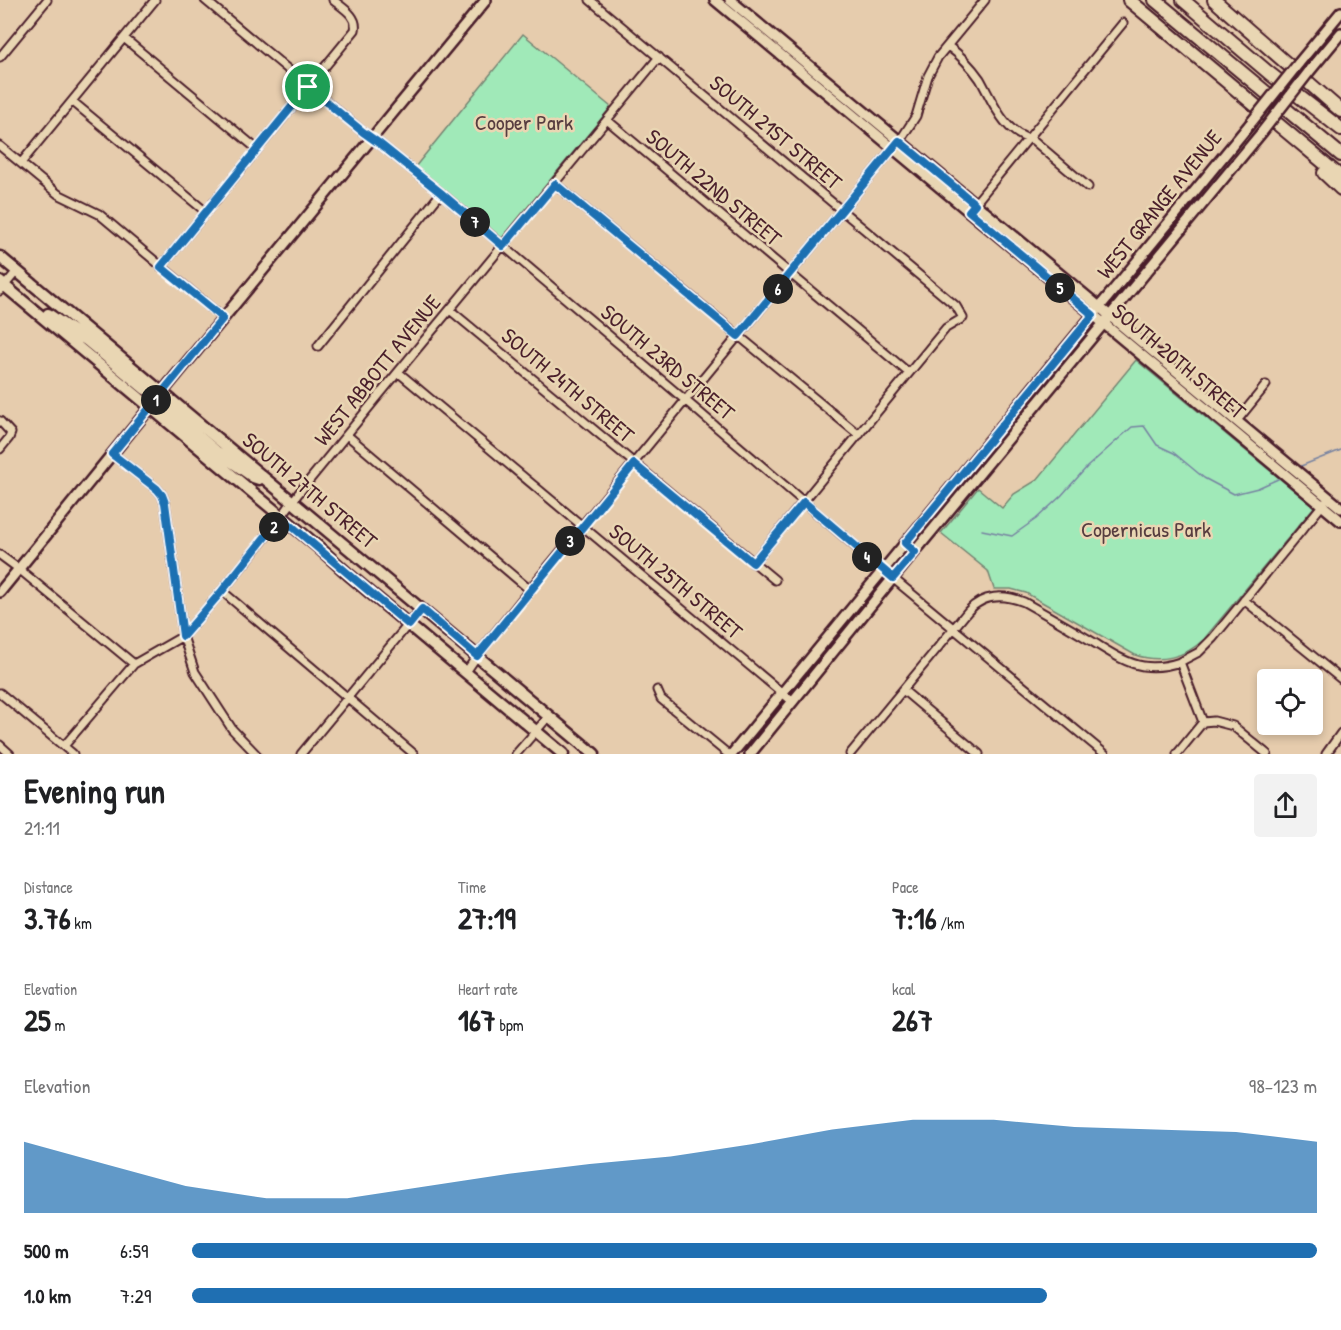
<!DOCTYPE html>
<html lang="en">
<head>
<meta charset="utf-8">
<style>
	:root { --surface:#fff; --page:#f2f2f2; --text:#202124; --muted:#757577; --accent:#1f6fb2 }
	body { margin:0; font-family:"Patrick Hand",sans-serif; background:var(--page); color:var(--text); height:100vh; display:flex; flex-direction:column; font-size:22px; white-space:nowrap }
	* { box-sizing:border-box; margin:0 }
	p { font-size:20px; color:var(--muted) }
	.icon { flex:none; width:33px; height:33px; fill:none; stroke:currentColor; stroke-width:2; stroke-linecap:round; stroke-linejoin:round }
	.map { position:relative; height:754px; overflow:hidden }
	.details { display:flex; flex-direction:column; background:var(--surface); flex:1 }
	.details>* { flex:none }
	.controls { position:absolute; left:1257px; top:669px; display:grid; gap:12px }
	.controls a { display:grid; place-items:center; width:66px; height:66px; border-radius:6px; background:var(--surface); box-shadow:0 3px 9px #0003; font-size:30px }
	.pin { position:absolute; display:grid; place-items:center; width:51px; height:51px; color:#fff; margin:-26px; border:3px solid #fff; border-radius:50%; box-shadow:0 2px 6px #0007 }
	.km { position:absolute; width:30px; height:30px; margin:-15px; border-radius:50%; background:#222; color:#fff; font-size:16px; line-height:30px; text-align:center }
	.round { display:grid; place-items:center; flex:none; width:63px; height:63px; border-radius:6px; background:var(--page) }
	.headline { display:flex; align-items:center; justify-content:space-between; height:102px; padding:0 24px }
	h1 { font-size:33px; font-weight:700; line-height:45px }
	.stats { display:grid; grid-template-columns:repeat(3,1fr); gap:9px; height:102px; padding:6px 24px }
	.stats div { display:grid; align-content:center }
	.stats b { font-size:30px; font-weight:700 }
	.stats small { font-size:16px; font-weight:400 }
	.stats p { font-size:16px }
	.chart { height:168px; padding:12px 24px }
	.chart p { display:flex; justify-content:space-between }
	.chart svg { width:100%; height:108px; margin-top:6px; fill:var(--accent); opacity:.7 }
	ul { padding:0 24px; list-style:none; font-size:20px }
	li { display:grid; grid-template-columns:96px 72px 1fr; align-items:center; height:45px }
	li i { height:15px; border-radius:8px; background:var(--accent) }
	.map>svg:first-child { display:block }
</style>
</head>
<body>
<div class="map">
<svg width="1341" height="754" viewBox="0 0 1341 754">
	<rect width="100%" height="100%" fill="#e6ccad"/>
	<filter id="ink" filterUnits="userSpaceOnUse"><feTurbulence type="fractalNoise" baseFrequency=".0167" numOctaves="2"/><feDisplacementMap in="SourceGraphic" scale="12" xChannelSelector="R" yChannelSelector="G"/><feConvolveMatrix kernelMatrix="1 2 1 2 8 2 1 2 1" color-interpolation-filters="sRGB"/></filter>
	<g filter="url(#ink)">
		<path fill="#a0e9b8" stroke="#758472" stroke-width="1.5" d="M523 34 611 107 501 239 415 167Z
			M1136 360 1314 507 1204 639C1185 658 1160 663 1135 655L1026 593 1011 589H994L988 571 941 533 978 488 1002 508 1014 494 1037 480Z"/>
		<g fill="none" stroke-linecap="round" stroke-linejoin="round">
			<path stroke="#7682a1" stroke-width="1.5" d="M1301 466 1341 450
				M982 530 1012 536 1036 519 1061 496 1087 467 1132 427 1144 426 1157 445 1174 453 1204 478 1234 494 1258 488 1278 479"/>
			<defs>
				<path id="street" d="M205 0 363 132 380 144 441 193 685 400 883 570 1105 754
					M590 0 956 306 963 318 946 328 753 563
					M124 38 257 149
					M948 46C960 55 971 66 980 79 993 102 1004 134 1033 140L1088 187
					M0 57 47 0
					M72 101 206 212
					M607 120 909 373
					M0 146 58 194 99 214 223 318
					M21 163 155 0
					M555 184 859 435
					M973 206 1123 23
					M161 267 355 30C358 16 343 8 333 0
					M0 291 17 271
					M450 310 775 580
					M318 346 441 193
					M398 372 793 702
					M1240 417 1266 385
					M0 421 11 433 9 438 0 449
					M347 435 530 590
					M112 454 157 489 162 495 165 503 183 636 195 672 232 729 256 754
					M0 555 19 569 134 664
					M222 591 414 754
					M1244 600 1341 679
					M1180 662 1199 652 1213 638 1324 503
					M466 672 477 656 534 584 903 136 916 116 928 76 938 57 985 0
					M657 690 661 699 728 754
					M903 690 979 754
					M0 693 73 754
					M0 745 10 754
					M64 746 134 664 183 636 222 591 276 524 298 494 398 372 659 57
					M301 754 421 609
					M516 754 549 716
					M850 754 968 611C983 594 1004 594 1024 602 1047 615 1070 628 1093 642 1108 651 1125 663 1143 666 1156 668 1168 666 1180 662L1203 722 1214 721 1233 726 1267 754
					M1177 754 1203 722
					M1326 754 1341 733"/>
				<path id="secondary" d="M715 0 1341 521
					M730 0 1341 508
					M1298 64 1341 12
					M1308 73 1341 33
					M0 592 169 384 486 0
					M732 754 1250 124
					M750 754 893 578 1262 132"/>
				<path id="primary" d="M0 257 594 754
					M0 282 317 546 348 574 563 754
					M48 314 86 340 145 389 156 393 162 392
					M150 407 157 406 168 410 216 451 253 477 259 479"/>
				<path id="highway" d="M1129 0 1341 177
					M1155 0 1341 155
					M1183 0 1269 73 1341 129
					M1214 0 1341 111
					M1324 173 1341 189"/>
			</defs>
			<use href="#street" stroke="#4a1f2b" stroke-width="11"/>
			<use href="#secondary" stroke="#4a1f2b" stroke-width="14"/>
			<use href="#primary" stroke="#4a1f2b" stroke-width="15"/>
			<use href="#highway" stroke="#4a1f2b" stroke-width="16"/>
			<use href="#street" stroke="#e9d6b3" stroke-width="7"/>
			<use href="#secondary" stroke="#e9d6b3" stroke-width="9"/>
			<use href="#primary" stroke="#e9d6b3" stroke-width="10"/>
			<use href="#highway" stroke="#e9d6b3" stroke-width="12"/>
			<defs>
				<path id="secondary-bridge" d="M1250 124 1298 64
					M1262 132 1308 73"/>
			</defs>
			<use href="#secondary-bridge" stroke="#4a1f2b" stroke-width="14" stroke-linecap="butt"/>
			<use href="#secondary-bridge" stroke="#e9d6b3" stroke-width="9"/>
		</g>
	</g>
	<g fill="none" stroke-linecap="round" stroke-linejoin="round" filter="url(#ink)">
		<defs>
			<path id="route" d="M308 87 363 132 380 144 441 193 503 246 555 184 738 336 899 141 975 204 969 211 1093 315 905 543 915 552 893 578 804 502 753 563 634 464 477 656 422 609 409 625 281 517 222 591 183 636 165 503 162 495 157 489 112 454 223 318 161 267Z"/>
		</defs>
		<use href="#route" stroke="#fff" stroke-width="12"/>
		<use href="#route" stroke="#1f6fb2" stroke-width="8"/>
	</g>
	<g text-anchor="middle" dominant-baseline="central" stroke-width="5" stroke-linejoin="round" paint-order="stroke">
		<g font-size="22" fill="#573d40" stroke="#e9d6b3">
			<text x="524" y="122">Cooper Park</text>
			<text x="1146" y="529">Copernicus Park</text>
		</g>
		<g font-size="22" fill="#4a1f2b" stroke="#e9d6b3">
			<text transform="translate(776 132) rotate(40)">SOUTH 21ST STREET</text>
			<text transform="translate(714 187) rotate(40)">SOUTH 22ND STREET</text>
			<text transform="translate(1159 204) rotate(-51)">WEST GRANGE AVENUE</text>
			<text transform="translate(1179 361) rotate(40)">SOUTH 20TH STREET</text>
			<text transform="translate(668 362) rotate(40)">SOUTH 23RD STREET</text>
			<text transform="translate(377 370) rotate(-51)">WEST ABBOTT AVENUE</text>
			<text transform="translate(568 385) rotate(40)">SOUTH 24TH STREET</text>
			<text transform="translate(310 490) rotate(40)">SOUTH 27TH STREET</text>
			<text transform="translate(676 581) rotate(40)">SOUTH 25TH STREET</text>
		</g>
	</g>
</svg>
<div class="controls">
<a><svg class="icon" aria-label="locate" viewBox="0 0 24 24"><circle cx="12" cy="12" r="6"/><path d="M12 2v4M12 18v4M2 12h4M18 12h4"/></svg></a>
</div>
<div class="pin" style="left:308px;top:87px;background:#1e9e55"><svg class="icon" aria-label="arrive" viewBox="0 0 24 24"><path d="M6 21V4h12l-3 4 3 4H6"/></svg></div>
<b class="km" style="left:156px;top:400px">1</b>
<b class="km" style="left:274px;top:527px">2</b>
<b class="km" style="left:570px;top:541px">3</b>
<b class="km" style="left:867px;top:557px">4</b>
<b class="km" style="left:1060px;top:288px">5</b>
<b class="km" style="left:778px;top:289px">6</b>
<b class="km" style="left:475px;top:222px">7</b>
</div>
<section class="details">
<div class="headline"><div><h1>Evening run</h1><p>21:11</p></div><a class="round"><svg class="icon" aria-label="share" viewBox="0 0 24 24"><path d="M12 15V3M7 8l5-5 5 5M5 13v7h14v-7"/></svg></a></div>
<div class="stats">
<div><p>Distance</p><b>3.76<small> km</small></b></div>
<div><p>Time</p><b>27:19</b></div>
<div><p>Pace</p><b>7:16<small> /km</small></b></div>
</div>
<div class="stats">
<div><p>Elevation</p><b>25<small> m</small></b></div>
<div><p>Heart rate</p><b>167<small> bpm</small></b></div>
<div><p>kcal</p><b>267</b></div>
</div>
<div class="chart"><p><span>Elevation</span>98–123 m</p>
<svg viewBox="0 0 160 44" preserveAspectRatio="none"><path d="M0 44V15L10 24L20 33L30 38L40 38L50 33L60 28L70 24L80 21L90 16L100 10L110 6L120 6L130 9L140 10L150 11L160 15V44z"/></svg>
</div>
<ul>
<li><b>500 m</b>6:59<i style="width:100%"></i></li>
<li><b>1.0 km</b>7:29<i style="width:76%"></i></li>
</ul>
</section>
</body>
</html>
